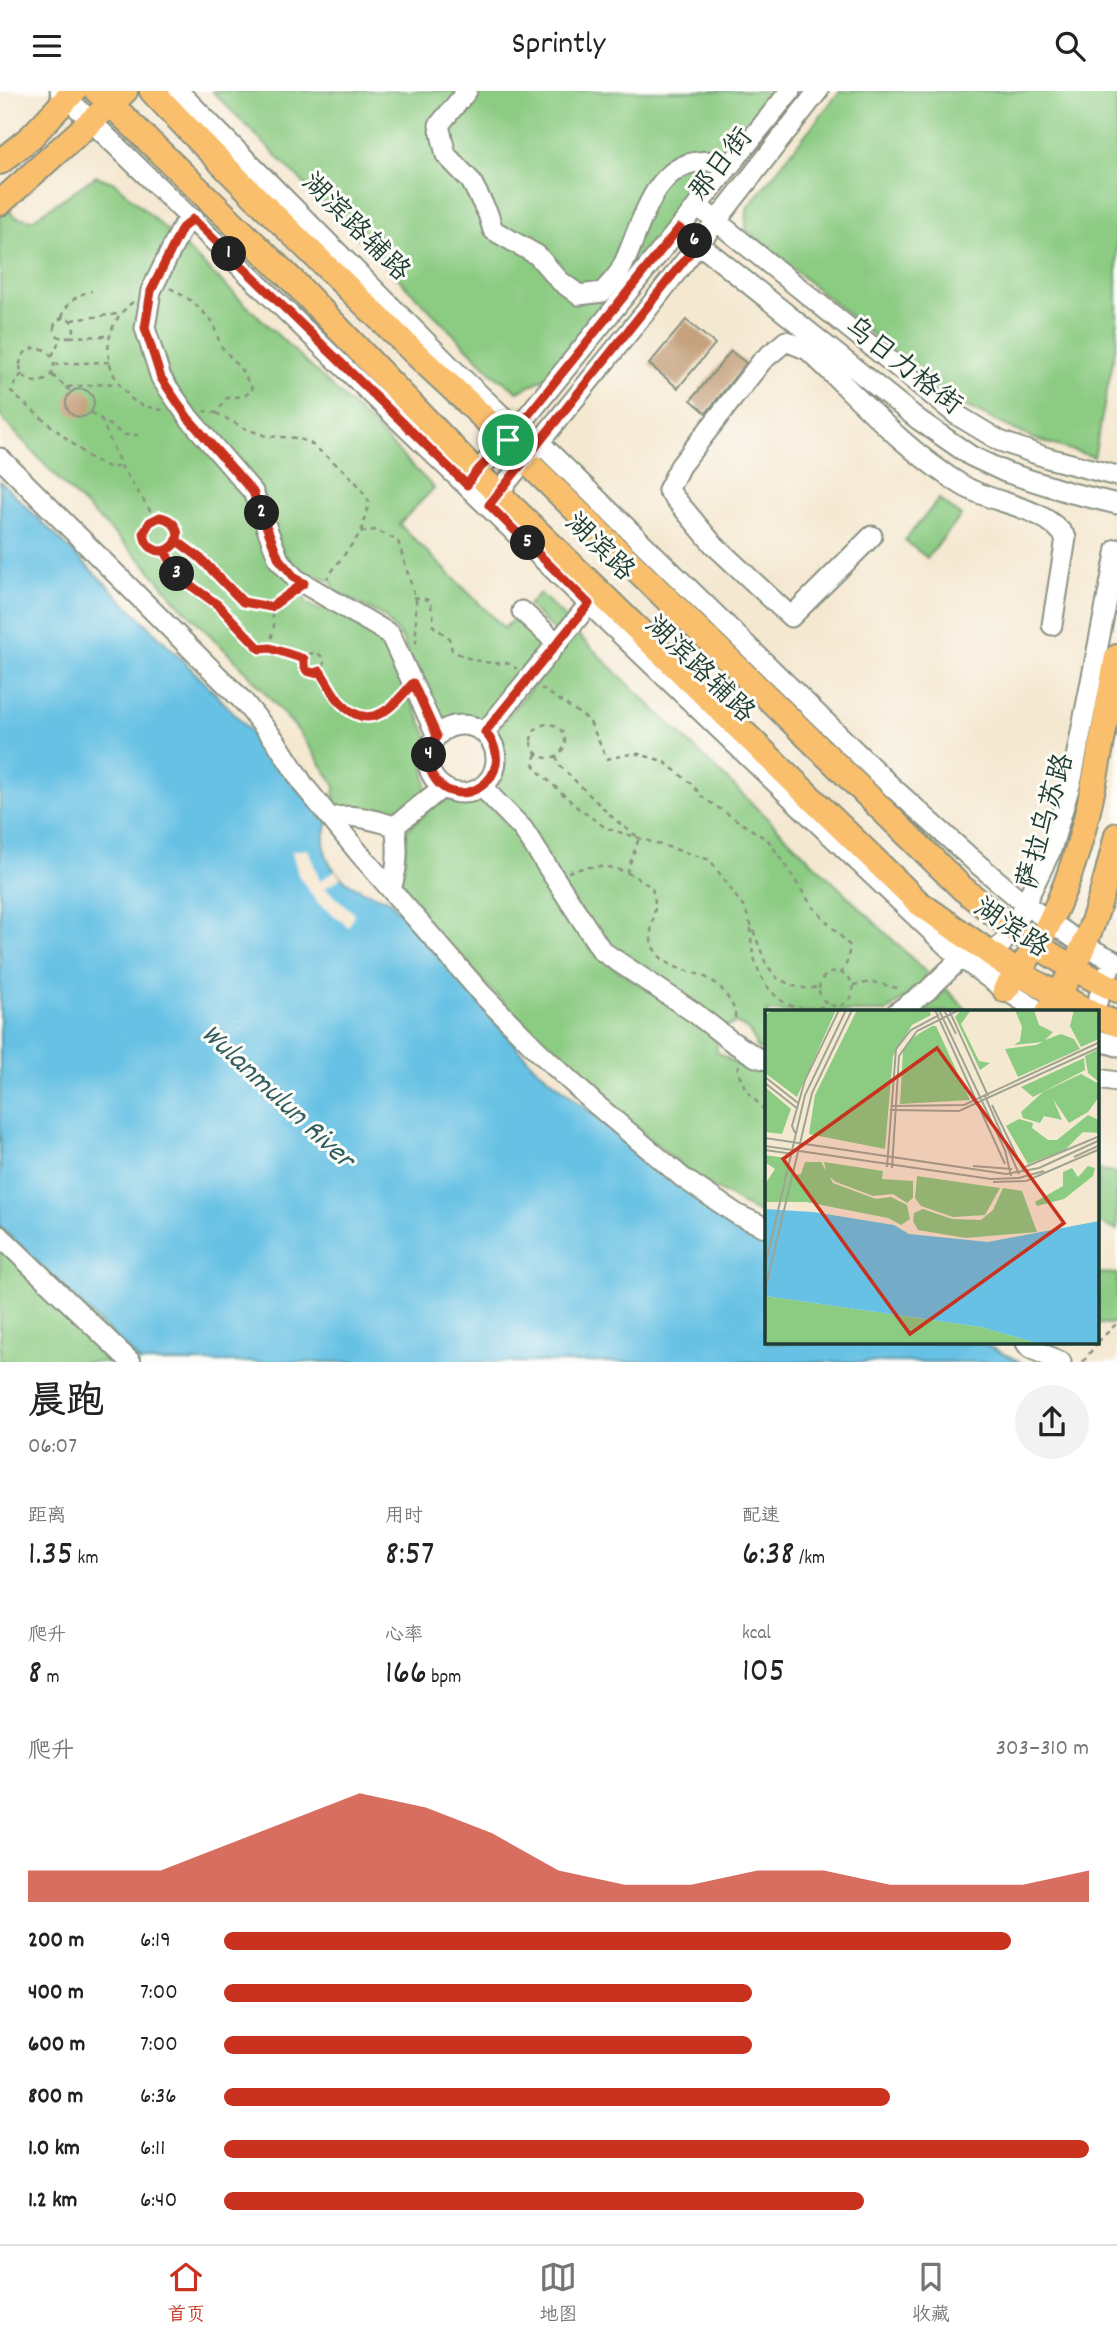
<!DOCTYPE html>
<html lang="zh">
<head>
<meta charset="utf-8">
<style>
	:root { --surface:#fff; --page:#f2f2f2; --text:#222; --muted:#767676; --line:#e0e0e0; --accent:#c8321e }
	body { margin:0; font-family:Dekko,"LXGW WenKai TC",sans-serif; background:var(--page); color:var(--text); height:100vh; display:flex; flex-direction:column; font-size:26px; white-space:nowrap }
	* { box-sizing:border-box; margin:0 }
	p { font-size:23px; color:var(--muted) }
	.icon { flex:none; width:38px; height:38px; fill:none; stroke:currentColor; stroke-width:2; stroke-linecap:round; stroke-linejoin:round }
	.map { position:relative; height:1271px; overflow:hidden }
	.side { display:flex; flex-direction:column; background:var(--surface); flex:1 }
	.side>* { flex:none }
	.pin { position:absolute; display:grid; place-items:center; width:60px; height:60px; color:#fff; margin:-30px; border:4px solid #fff; border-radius:50%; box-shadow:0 2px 7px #0007 }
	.km { position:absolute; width:35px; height:35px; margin:-18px; border-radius:50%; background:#222; color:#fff; font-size:19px; line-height:35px; text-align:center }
	.round { display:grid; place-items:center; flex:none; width:74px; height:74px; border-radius:37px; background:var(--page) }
	.head { display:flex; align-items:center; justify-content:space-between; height:119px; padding:0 28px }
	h1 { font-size:38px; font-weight:600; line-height:52px }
	.figures { display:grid; grid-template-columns:repeat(3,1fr); gap:10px; height:119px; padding:7px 28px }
	.figures div { display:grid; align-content:center }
	.figures b { font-size:35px; font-weight:600 }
	.figures small { font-size:19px; font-weight:400 }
	.figures p { font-size:19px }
	.chart { height:196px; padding:14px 28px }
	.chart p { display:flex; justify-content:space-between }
	.chart svg { width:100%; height:126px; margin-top:7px; fill:var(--accent); opacity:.7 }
	ul { padding:0 28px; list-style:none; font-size:23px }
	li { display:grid; grid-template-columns:112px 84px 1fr; align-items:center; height:52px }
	li i { height:18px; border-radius:9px; background:var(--accent) }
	header { display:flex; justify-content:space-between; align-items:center; height:91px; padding:0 28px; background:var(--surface); font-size:32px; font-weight:600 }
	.menu { display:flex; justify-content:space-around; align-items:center; height:98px; border-top:2px solid var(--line); background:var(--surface); font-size:19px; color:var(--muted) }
	.menu a { display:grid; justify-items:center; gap:4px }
	.menu .selected { color:var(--accent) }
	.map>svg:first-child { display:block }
</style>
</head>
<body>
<header><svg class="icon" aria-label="menu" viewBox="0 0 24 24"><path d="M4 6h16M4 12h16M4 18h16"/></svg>Sprintly<svg class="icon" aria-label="search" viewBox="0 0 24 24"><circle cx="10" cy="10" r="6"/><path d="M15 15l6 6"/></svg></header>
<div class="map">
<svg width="1117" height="1271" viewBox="0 0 1117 1271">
	<rect width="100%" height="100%" fill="#fdfcf7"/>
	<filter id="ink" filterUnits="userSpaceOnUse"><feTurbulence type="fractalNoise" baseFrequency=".0143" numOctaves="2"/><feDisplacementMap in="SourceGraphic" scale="14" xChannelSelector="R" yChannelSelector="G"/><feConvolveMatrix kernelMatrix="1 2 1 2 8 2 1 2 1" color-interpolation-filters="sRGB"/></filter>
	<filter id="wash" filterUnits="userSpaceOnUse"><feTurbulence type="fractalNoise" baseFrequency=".00686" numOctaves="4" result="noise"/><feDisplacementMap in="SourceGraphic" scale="28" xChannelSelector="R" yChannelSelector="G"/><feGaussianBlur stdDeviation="1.57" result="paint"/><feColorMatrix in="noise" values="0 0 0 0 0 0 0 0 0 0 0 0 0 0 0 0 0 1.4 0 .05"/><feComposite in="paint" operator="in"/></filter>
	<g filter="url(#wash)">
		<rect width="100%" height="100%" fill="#f5e8d1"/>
		<path fill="#8bcb82" stroke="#55845b" stroke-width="2" d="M212 0H783L545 287 518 301 492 282Z
			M840 0H1117V249L1094 366 1034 348 948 307 746 139 747 117Z
			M96 85 115 92 170 142 139 239 302 499V503L307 512 319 519 330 517 365 536 386 552 428 646C416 664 428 680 426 700L397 723 384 725 360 717 334 716 335 694 297 638 245 579 177 511 142 470 64 394 0 325V112L16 126 32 129Z
			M182 153 369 331 434 397 399 433 504 537 516 526 544 555 484 630 456 624 439 634 401 546 383 525 334 500 332 491 320 485 311 489 301 484 281 459 262 400 240 370 216 349 171 291 154 244 157 204Z
			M939 408 961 425 927 467 905 449Z
			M540 502 567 529 557 543 528 514Z
			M576 542 931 886 886 921H767V961L756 957C753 942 748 937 735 932L724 937 611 861 495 702 504 679 503 655 497 638Z
			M439 708H476L493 719 522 748 548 789 575 838 598 866 703 936 717 951V961L739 974 745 969 767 977V1127L694 1085 600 1005 526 935 398 802 404 777 407 739Z
			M944 896 969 921H906Z
			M1098 1079 1117 1083V1139L1098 1132Z
			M0 1135 141 1271H0Z
			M1098 1182 1117 1183V1227L1111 1233 1098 1232Z"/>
		<path fill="#66c1e4" stroke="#427f8c" stroke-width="2" d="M0 390C112 501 230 607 328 731 326 738 323 746 324 753 327 787 360 801 388 808L533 974 688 1100 767 1151V1252H981L1021 1271H141L0 1135Z"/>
		<path fill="#f5e8d1" d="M308 758 320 790 335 779 341 787 325 797 354 822 349 836 318 812 298 784 292 760Z"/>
		<g id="blocks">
			<path fill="#c5a17d" d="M686 229 715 253 678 297 649 273Z
				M731 260 746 272 706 322 691 309Z
				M66 312a14 14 0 1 1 28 0a14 14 0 1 1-28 0Z"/>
		</g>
	</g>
	<g filter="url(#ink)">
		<use href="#blocks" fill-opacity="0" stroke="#8a9282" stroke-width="2"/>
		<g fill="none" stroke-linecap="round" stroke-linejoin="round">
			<defs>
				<path id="minor" d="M60 0C355 288 652 575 951 859L1005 899 1041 921
					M178 0 460 285 516 338 539 351 892 696 973 769 1026 814 1085 855 1117 871
					M467 0 439 34 446 64 471 90 488 123 493 139 537 164 560 190 579 204 603 201C608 194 616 187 620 180 639 146 649 76 698 71 711 69 717 70 728 77
					M705 121 957 324 1000 350 1048 367 1117 385
					M193 128 182 137 151 200 145 237 161 287 189 327 253 401 279 469 296 488 390 543 437 645
					M679 137 919 329 971 365 1005 381 1068 401 1117 413
					M0 367 243 610 277 652 305 696 359 762 481 902 537 959 593 1011 683 1087 738 1124 767 1137
					M469 391 476 381 508 349 790 0
					M489 413 643 224 818 0
					M872 445 791 526 713 453 668 399 680 375 762 270 786 250 808 259C857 305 904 359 962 394 994 414 1044 414 1066 447L1052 534
					M522 520 557 552
					M428 668a34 34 0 1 1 68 0a34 34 0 1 1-68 0Z
					M485 641 589 513
					M482 696 523 738 602 860 695 922 731 950 756 966 767 969
					M330 727C354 722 373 729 395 735L443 696
					M391 798C398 777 399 758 395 735
					M985 876 1012 839 1051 759 1072 687 1117 458
					M897 921 927 900 956 872
					M1093 921 1109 880
					M1098 949 1117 955
					M1098 988 1117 991
					M0 1145 131 1271
					M1026 1252 1030 1257 1061 1271"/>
				<path id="major" d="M97 0 295 192 476 381 919 812 1018 882 1089 921
					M152 0C237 91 328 177 417 264 453 299 492 331 525 369L961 796C1010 837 1058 873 1117 899
					M0 71 31 46 74 0
					M0 112 125 0
					M1005 899C1021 878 1037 856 1049 832 1090 750 1100 655 1117 566
					M1048 921C1087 861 1101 813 1117 744
					M1098 925 1117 933"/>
			</defs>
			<use href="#minor" stroke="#8a9282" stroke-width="23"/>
			<use href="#major" stroke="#8a9282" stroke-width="28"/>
			<path stroke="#8a9282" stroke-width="2.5" stroke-dasharray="5 5" stroke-linecap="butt" d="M170 197 192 210 212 230 221 255 242 280 253 299 244 305 227 307 216 322 204 320
				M133 211C105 232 100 269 122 297 127 302 131 309 137 312 145 316 154 317 163 319
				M62 226C66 212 77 203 92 200
				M54 237a10 10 0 1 1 20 0a10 10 0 1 1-20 0Z
				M72 229 117 223
				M70 246 109 245
				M20 274a17 17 0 1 1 34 0a17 17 0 1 1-34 0Z
				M52 265 61 246
				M54 273 109 271
				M22 283 16 290 11 300 14 304 90 367 110 377 121 375
				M52 284 66 296 118 292
				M66 296 71 301
				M91 321 124 344H138
				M216 322 244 337 266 345 297 347 310 352 347 382 359 395 369 411 361 441 327 487
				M101 328 121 375 155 427
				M144 444a17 17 0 1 1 34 0a17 17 0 1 1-34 0Z
				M361 441 376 439 398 450 416 509V558
				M177 450 200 467 243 511 271 516 292 503
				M165 460 179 487 218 514 260 558 270 557 304 568
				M414 506 429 509 433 521V535L449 547 452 559C470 570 487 573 508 572L517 578
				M270 557 274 534 271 516
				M304 572a10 10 0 1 1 20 0a10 10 0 1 1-20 0Z
				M320 580C343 613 363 649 400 606
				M541 597 589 629 607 668 635 662 663 670 692 693 702 706 769 750 812 815 850 855 847 871 841 882
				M531 650a17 17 0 1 1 34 0a17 17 0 1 1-34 0Z
				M536 663 533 671 538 680 578 717 606 737 710 769 745 818 766 873 777 887 793 895 810 898 819 895
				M556 665 560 675 614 728 639 747 627 781
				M568 781C602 770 624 776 652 797 653 802 655 808 655 813 655 829 645 847 656 861 676 888 708 873 728 907 734 916 736 920 735 932
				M751 837C749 881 778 933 829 913
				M819 898a17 17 0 1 1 34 0a17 17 0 1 1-34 0Z
				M853 894 872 891 897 897 898 901
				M739 974 737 979 746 999 767 1022
				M1098 1251 1117 1232
				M1083 1271 1097 1252"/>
			<use href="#minor" stroke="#fff" stroke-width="19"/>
			<use href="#major" stroke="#f9bf6d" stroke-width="24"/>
		</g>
	</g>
	<g fill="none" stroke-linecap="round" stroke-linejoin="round" filter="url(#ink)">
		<defs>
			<path id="route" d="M508 349 476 381 467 394 193 128 182 137 151 200 145 237 161 287 188 327 253 401 279 468 296 488 304 492 271 516 243 511 200 467 177 450C165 467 145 461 144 441L150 431 160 426C181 430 184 452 165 460L179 486 218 514 260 558 270 557 304 568V575L307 580 314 582 320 580C327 590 333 604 342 613 371 643 394 614 413 592L437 645C429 656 425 669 431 681 453 729 524 685 485 641L589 513 489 414 698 152 679 137 508 349"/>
		</defs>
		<use href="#route" stroke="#fff" stroke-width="14"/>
		<use href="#route" stroke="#c8321e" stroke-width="9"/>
	</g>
	<g text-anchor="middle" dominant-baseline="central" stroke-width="6" stroke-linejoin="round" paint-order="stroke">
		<g font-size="28" fill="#1f3d34" stroke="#fdfcf7">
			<text transform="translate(723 75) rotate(-52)">那日街</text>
			<text transform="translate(354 138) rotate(45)">湖滨路辅路</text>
			<text transform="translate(902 277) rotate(38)">乌日力格街</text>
			<text transform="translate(598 458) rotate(44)">湖滨路</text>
			<text transform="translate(698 580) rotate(44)">湖滨路辅路</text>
			<text transform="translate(1048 731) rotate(-74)">萨拉乌苏路</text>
			<text transform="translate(1010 839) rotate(34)">湖滨路</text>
		</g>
		<g font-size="30" font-style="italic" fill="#315e60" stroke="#fdfcf7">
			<text transform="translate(276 1007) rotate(43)">Wulanmulun River</text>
		</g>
	</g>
	<g transform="translate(765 919)">
		<rect width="334" height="334" fill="#f5e8d1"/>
		<path d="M8 0H71L32 87 0 63V5ZM92 0H164L166 5 147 15 128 46 120 139 44 124 50 85ZM196 0H206L196 14 214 51 225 53 215 60 190 7ZM250 0H269L274 15 288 22 280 30 296 24 309 29 315 39 253 67 240 39 271 35 278 32 249 35 255 31 257 17ZM309 0H334V29L316 37 305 16ZM167 16H171L205 90 135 94 138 41 147 28ZM334 39V72L323 63 320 46ZM319 48 320 60 268 87 256 77ZM316 64 334 74V87L323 102 304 113 288 89 297 110 279 106 275 113 258 108 256 102 278 82ZM0 77 26 99 17 124 0 122ZM323 105 334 110V123L318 122 300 140 263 154 241 116 254 109 268 113 267 118 283 130H292ZM0 145 20 148 28 165 36 164 40 152H56L68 173 111 189 126 187 142 195 145 209 136 215 123 208 41 192H0V174L10 159 0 152ZM59 152 118 161 117 169 148 171V188L142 193 128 184 108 186 71 172 62 165ZM323 156 330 158 328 166 299 189 272 196 270 192 298 176V162L307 158 313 167ZM152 166 235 178 220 205 188 207 156 196 150 188ZM238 178 257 181 272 222 201 228 153 220 148 211 149 203 158 199 187 209 216 210 228 200ZM0 286 216 317 275 334H0Z" fill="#8bcb82"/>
		<path d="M0 199 48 202 129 215 144 224 223 232 334 211V334H275L216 317 0 286Z" fill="#66c1e4"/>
		<path fill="none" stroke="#9fa492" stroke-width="2" d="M170 0 240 154M174 0 240 140 246 166M179 0 191 24M184 0 223 86M0 67 33 93M0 73 33 99M220 86 254 164M227 95 259 161M126 96 199 95 335 32M125 100 194 101 335 37M30 123 27 116 40 70 74 0M0 128 241 164 274 158 335 130M0 136 226 169 254 168 279 161M0 140 28 144M309 147 335 135M208 156 247 159M122 157 131 39 146 20 174 5M260 157 335 126M127 158 134 46 152 21 194 0M228 172 261 171 335 139M0 256 40 85 81 0M0 280 47 83 87 0"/>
		<path fill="#c8321e" fill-opacity="0.15" stroke="#c8321e" stroke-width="3.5" d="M172 38 299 213 145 324 18 149Z"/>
		<rect width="334" height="334" fill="none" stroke="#1f3d34" stroke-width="3.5"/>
	</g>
</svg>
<div class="pin" style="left:508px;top:349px;background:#1e9e55"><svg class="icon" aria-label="arrive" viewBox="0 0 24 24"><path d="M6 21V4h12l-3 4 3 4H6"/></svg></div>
<b class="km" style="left:229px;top:163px">1</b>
<b class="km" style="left:262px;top:422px">2</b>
<b class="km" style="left:177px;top:483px">3</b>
<b class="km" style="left:429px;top:664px">4</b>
<b class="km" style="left:528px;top:452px">5</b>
<b class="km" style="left:695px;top:150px">6</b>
</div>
<section class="side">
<div class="head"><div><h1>晨跑</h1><p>06:07</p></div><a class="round"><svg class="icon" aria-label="share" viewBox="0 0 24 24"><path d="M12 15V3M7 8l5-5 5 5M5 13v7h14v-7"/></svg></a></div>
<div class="figures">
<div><p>距离</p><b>1.35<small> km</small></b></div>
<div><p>用时</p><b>8:57</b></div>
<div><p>配速</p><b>6:38<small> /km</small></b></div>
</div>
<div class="figures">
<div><p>爬升</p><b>8<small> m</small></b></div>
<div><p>心率</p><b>166<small> bpm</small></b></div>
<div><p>kcal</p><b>105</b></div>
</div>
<div class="chart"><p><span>爬升</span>303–310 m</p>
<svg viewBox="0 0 160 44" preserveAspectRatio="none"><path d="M0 44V33L10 33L20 33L30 24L40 15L50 6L60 11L70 20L80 33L90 38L100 38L110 33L120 33L130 38L140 38L150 38L160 33V44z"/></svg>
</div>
<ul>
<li><b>200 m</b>6:19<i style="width:91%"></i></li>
<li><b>400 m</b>7:00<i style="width:61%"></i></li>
<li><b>600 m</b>7:00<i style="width:61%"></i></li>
<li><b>800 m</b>6:36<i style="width:77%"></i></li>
<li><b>1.0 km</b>6:11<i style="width:100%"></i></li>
<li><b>1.2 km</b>6:40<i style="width:74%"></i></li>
</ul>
</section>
<nav class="menu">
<a class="selected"><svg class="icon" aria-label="home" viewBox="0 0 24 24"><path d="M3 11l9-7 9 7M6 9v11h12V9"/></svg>首页</a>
<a><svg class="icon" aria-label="map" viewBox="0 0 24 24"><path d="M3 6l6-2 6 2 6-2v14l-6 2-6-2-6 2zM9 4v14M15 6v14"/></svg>地图</a>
<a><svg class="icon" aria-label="saved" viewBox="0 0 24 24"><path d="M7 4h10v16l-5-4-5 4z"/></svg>收藏</a>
</nav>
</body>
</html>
